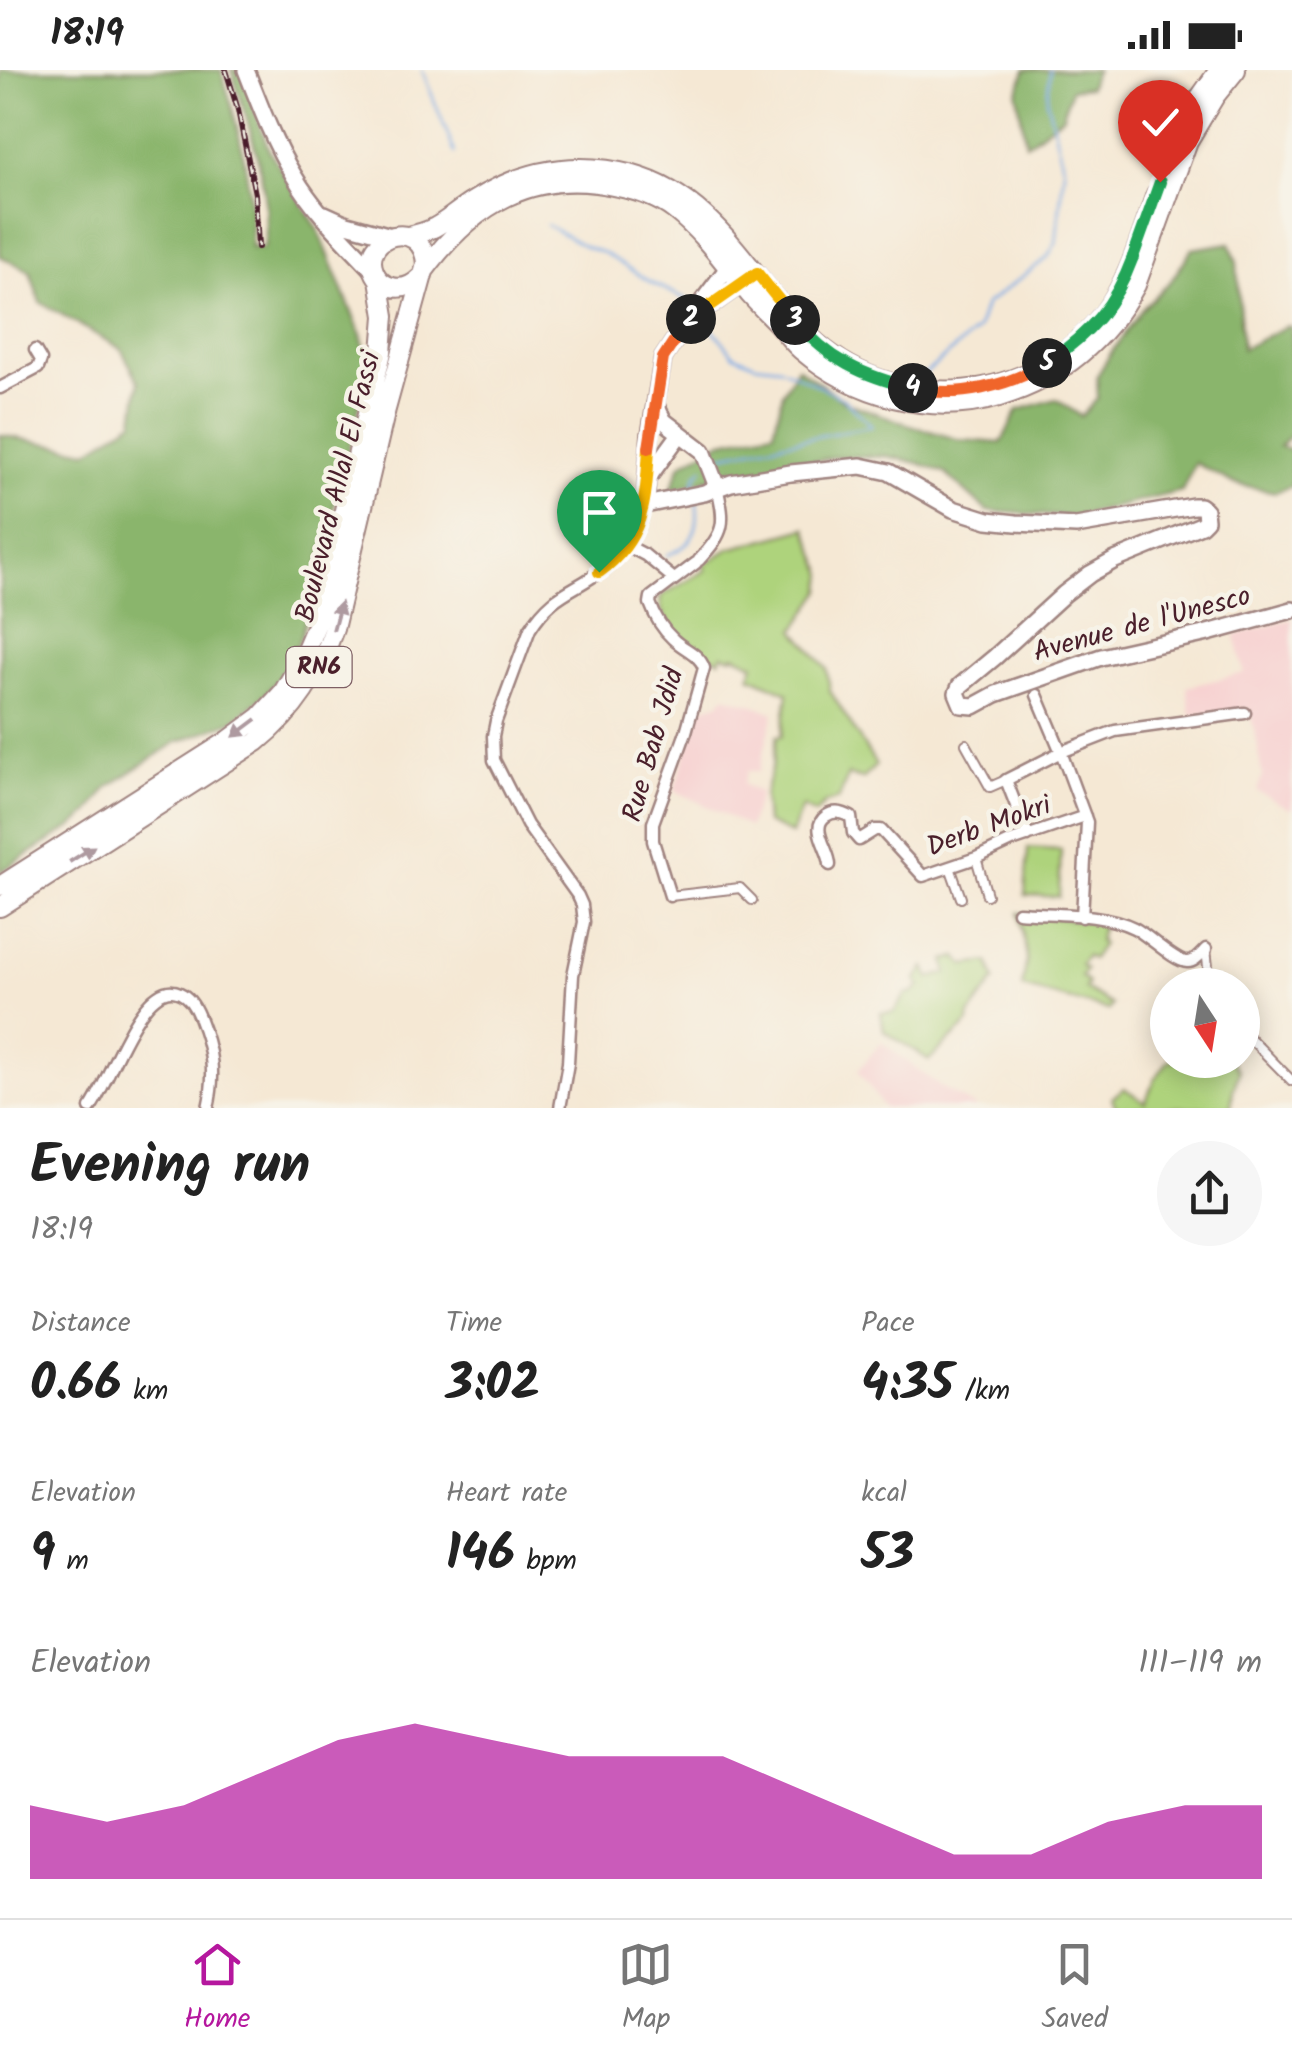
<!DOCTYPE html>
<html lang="en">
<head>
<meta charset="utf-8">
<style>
	:root { --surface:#fff; --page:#f6f6f6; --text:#222; --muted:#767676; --line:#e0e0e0; --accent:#b5179e }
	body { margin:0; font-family:Kalam,sans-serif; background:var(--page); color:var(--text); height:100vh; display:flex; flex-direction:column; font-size:38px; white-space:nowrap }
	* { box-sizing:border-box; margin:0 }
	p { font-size:32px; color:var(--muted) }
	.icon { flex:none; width:55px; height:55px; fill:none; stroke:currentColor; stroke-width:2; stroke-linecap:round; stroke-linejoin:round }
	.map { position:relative; height:1038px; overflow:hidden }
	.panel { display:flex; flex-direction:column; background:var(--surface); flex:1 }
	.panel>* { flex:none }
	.needle { width:65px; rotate:168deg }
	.tools { position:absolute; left:1150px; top:898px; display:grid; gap:20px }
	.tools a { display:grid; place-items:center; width:110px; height:110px; border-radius:50%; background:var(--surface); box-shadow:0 5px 25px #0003; font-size:50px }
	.pin { position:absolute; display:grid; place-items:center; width:85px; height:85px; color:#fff; margin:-102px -42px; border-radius:50% 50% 50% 0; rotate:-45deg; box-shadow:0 0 10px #0007 }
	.pin .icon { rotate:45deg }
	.km { position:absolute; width:50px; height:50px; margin:-25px; border-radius:50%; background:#222; color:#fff; font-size:28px; line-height:50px; text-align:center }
	.round { display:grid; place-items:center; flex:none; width:105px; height:105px; border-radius:52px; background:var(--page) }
	.summary { display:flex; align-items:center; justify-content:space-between; height:170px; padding:0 30px }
	h1 { font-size:55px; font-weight:800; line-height:75px }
	.metrics { display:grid; grid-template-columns:repeat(3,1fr); gap:15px; height:170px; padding:10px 30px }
	.metrics div { display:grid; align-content:center }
	.metrics b { font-size:50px; font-weight:800 }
	.metrics small { font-size:28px; font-weight:400 }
	.metrics p { font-size:28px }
	.chart { height:280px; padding:20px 30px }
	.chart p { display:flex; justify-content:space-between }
	.chart svg { width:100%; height:180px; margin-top:10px; fill:var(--accent); opacity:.7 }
	.status { display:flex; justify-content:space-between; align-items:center; height:70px; padding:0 50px; background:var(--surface); direction:ltr }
	.status svg { height:28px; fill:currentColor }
	.menu { display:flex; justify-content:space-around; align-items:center; height:140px; border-top:2px solid var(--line); background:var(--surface); font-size:28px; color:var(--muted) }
	.menu a { display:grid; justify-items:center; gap:5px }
	.menu .on { color:var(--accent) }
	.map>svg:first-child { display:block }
</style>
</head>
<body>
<div class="status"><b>18:19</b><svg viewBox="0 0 49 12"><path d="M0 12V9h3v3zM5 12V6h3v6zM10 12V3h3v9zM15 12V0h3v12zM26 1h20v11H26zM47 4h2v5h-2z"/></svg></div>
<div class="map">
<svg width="1292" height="1038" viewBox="0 0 1292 1038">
	<rect width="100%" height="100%" fill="#f7f3e8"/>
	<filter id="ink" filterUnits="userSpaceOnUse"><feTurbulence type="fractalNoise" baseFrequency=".01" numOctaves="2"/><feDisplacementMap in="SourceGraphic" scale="20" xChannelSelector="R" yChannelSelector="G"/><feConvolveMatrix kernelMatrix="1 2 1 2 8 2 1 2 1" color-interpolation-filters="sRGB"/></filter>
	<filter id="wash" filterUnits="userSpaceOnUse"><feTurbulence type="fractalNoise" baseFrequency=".0048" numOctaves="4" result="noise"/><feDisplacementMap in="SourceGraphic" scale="40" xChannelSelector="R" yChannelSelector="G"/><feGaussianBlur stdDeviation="2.25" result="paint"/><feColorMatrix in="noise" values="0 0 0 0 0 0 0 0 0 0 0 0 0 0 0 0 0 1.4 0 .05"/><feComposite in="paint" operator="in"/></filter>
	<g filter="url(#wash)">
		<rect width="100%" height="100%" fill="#f5e8d4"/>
		<path fill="#f7d0d0" d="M1292 549V740L1257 721 1262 707 1257 672 1249 639 1191 646 1187 617 1244 603 1235 565Z
			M724 626 752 634 774 643 759 701H748L743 714 760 723 749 757 674 720 700 638 721 632Z
			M881 972 940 1016 977 1038H884L858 1001Z"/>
		<path fill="#aed37c" stroke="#7c7954" stroke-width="2.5" d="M806 458 824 504 822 520 795 560 827 599 830 621 876 695 863 709 848 705 839 729 825 733 815 744 802 737 791 764 766 753 764 726 773 694 777 666H782L788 623 750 606 754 594 734 585 732 587 722 585 720 590C697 582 655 554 661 526L706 500 703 495 729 479Z
			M1028 778 1061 780 1059 827 1025 825Z
			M1019 843 1102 853 1099 871 1102 874 1092 889 1086 886 1080 895 1086 899 1081 907 1088 913 1085 919 1112 935 1109 940 1022 917 1027 888Z
			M958 887 964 895 989 892 995 910 970 944 969 953 929 990 884 961 881 943 894 942 906 924H912L920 916 916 910 925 897 930 908 947 903 945 890Z
			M1169 990 1210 993 1212 990H1231L1239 1001 1233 1020 1231 1038H1116L1112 1028 1124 1018 1145 1032 1155 1009Z"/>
		<path fill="#8ab56c" stroke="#6a6a4c" stroke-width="2.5" d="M0 0H221C239 58 254 117 251 178H264C273 123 249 53 231 0H241L269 80 318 159 361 265 368 291 366 311 301 567 285 600 266 624 233 651 177 672 108 717 89 743 72 757 0 802V365L88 381 134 351 139 312 121 279 40 232 30 201 0 186Z
			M1025 0H1098L1095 1 1089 17 1071 19 1063 46 1026 74 1017 24Z
			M1230 173 1237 193 1242 279 1287 256 1292 257V365L1279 376 1292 381V416L1275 422 1233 413 1195 393 1182 421 1074 447 987 441 945 403 918 393 886 386 834 387 777 399 730 403 671 420 681 394 723 371 774 361 783 323 797 297 845 332 913 356 960 370 1001 373 1018 340 1056 329 1081 346 1098 328 1097 306 1111 283 1143 238 1171 211 1192 179Z"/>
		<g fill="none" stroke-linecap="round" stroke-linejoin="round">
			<path stroke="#7aaae5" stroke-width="2.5" d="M422 0 455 83
				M547 155 586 177 604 183 650 212 686 229 692 236
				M703 247 733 284 755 294 780 297 843 328 871 355
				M922 306 977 260 985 235 1047 188 1056 173 1064 100 1047 31 1050 0
				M713 390 721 385 872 356
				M693 417 696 406 703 398
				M667 485C694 476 701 457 696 429"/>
		</g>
	</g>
	<g filter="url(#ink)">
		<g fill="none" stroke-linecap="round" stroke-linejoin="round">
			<defs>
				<path id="pedestrian" d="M966 674 990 717 1006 710
					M976 788 987 825
					M950 797 961 828
					M670 826 740 818 752 830
					M1206 879 1210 915
					M1242 960 1292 1011"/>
				<path id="minor" d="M0 318 38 298 41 290 35 280
					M626 475 645 485 674 509
					M699 490C725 462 726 454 717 417
					M1037 625 1061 682 1087 752 1082 847
					M1028 766 1006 710 1061 682 1115 661 1245 643
					M830 795C830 780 809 758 826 746 835 740 843 743 851 747L853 763 859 770 875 760H881L923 806 976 788 1012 771 1085 746
					M670 826 653 771V753L686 662 704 598C699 583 684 580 673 569 662 559 655 547 650 533L651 527 696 493
					M1018 842C1053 845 1103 842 1134 858 1148 865 1175 892 1187 892 1194 893 1201 884 1206 879
					M90 1038C108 1016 142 904 180 923 189 927 195 937 199 947 212 980 216 1003 208 1038
					M560 1038 568 993 573 905 584 852 582 835 578 826 527 755 494 690 493 666 496 651 530 559C555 519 577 522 608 495 627 479 637 458 645 435"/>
				<path id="secondary" d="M246 0C260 36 274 73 294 106 315 142 346 171 374 201
					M325 144 347 154 391 166
					M733 191 686 253 663 288 650 365 645 435 704 423 731 413 791 403 861 396 889 402 953 439 988 450 1016 453 1076 456 1193 436H1200L1205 440 1206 450 1201 455 1115 490 1090 504 1064 524 995 587 960 616 957 623 962 635 974 636 996 624 1101 587 1204 564 1292 540
					M701 242 748 209
					M655 334 664 351 703 381 717 417
					M647 409 680 364"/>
				<path id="primary" d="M1176 72 1188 44 1219 0
					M407 166C441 160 446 148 473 131 522 100 576 90 633 105 717 128 751 210 809 266 890 344 1020 337 1095 254 1128 218 1140 169 1156 124
					M424 201C473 134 533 97 618 117 638 121 658 128 674 140 704 163 726 196 750 225 758 234 767 243 776 252 784 261 792 272 801 280 855 326 931 347 999 327 1060 309 1106 270 1136 215L1188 71 1215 26 1236 0
					M0 816 229 670 260 647 283 622 300 593 317 553 382 282 385 246 379 209
					M0 837 257 672C295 641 318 605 334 559L386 339 426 194C423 146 360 165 374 201 377 209 384 215 392 217 404 220 413 215 421 207"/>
			</defs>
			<use href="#pedestrian" stroke="#a08480" stroke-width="12"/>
			<use href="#minor" stroke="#a08480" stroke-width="15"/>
			<use href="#secondary" stroke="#a08480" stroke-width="20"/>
			<use href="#primary" stroke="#a08480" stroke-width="22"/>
			<use href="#pedestrian" stroke="#fff" stroke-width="8"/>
			<use href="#minor" stroke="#fff" stroke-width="10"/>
			<use href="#secondary" stroke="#fff" stroke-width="15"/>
			<use href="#primary" stroke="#fff" stroke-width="18"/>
			<defs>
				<path id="rail" d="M226 0 238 40 255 124 258 177"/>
			</defs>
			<use href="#rail" stroke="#4a1f2b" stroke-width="6"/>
			<use href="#rail" stroke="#f7f3e8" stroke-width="2.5" stroke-dasharray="8" stroke-linecap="butt"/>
		</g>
		<defs><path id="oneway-solid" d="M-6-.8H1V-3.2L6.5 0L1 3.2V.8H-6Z" transform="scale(2.5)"/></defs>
		<g fill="#ae9aa0">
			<use href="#oneway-solid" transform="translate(337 546) rotate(-75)"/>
			<use href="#oneway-solid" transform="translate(245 658) rotate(143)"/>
			<use href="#oneway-solid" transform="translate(82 784) rotate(-32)"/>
		</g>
	</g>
	<g fill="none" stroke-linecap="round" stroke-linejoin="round" filter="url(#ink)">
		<defs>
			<path id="split-1" d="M599 502C645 469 646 429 649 378"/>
			<path id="split-2" d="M649 378 663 288 686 253 691 249"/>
			<path id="split-3" d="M691 249 757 203 795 250"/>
			<path id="split-4" d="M795 250C828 290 863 306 913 318"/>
			<path id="split-5" d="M913 318C957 329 1009 316 1047 293"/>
			<path id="split-6" d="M1047 293C1090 263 1115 236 1133 187"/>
			<path id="split-7" d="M1133 187 1160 112"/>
		</defs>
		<use href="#split-1" stroke="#fff" stroke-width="20"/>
		<use href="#split-2" stroke="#fff" stroke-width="20"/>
		<use href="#split-3" stroke="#fff" stroke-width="20"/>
		<use href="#split-4" stroke="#fff" stroke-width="20"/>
		<use href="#split-5" stroke="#fff" stroke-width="20"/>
		<use href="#split-6" stroke="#fff" stroke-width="20"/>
		<use href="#split-7" stroke="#fff" stroke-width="20"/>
		<use href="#split-1" stroke="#f5b400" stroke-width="12"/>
		<use href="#split-2" stroke="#f0652b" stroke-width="12"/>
		<use href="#split-3" stroke="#f5b400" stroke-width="12"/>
		<use href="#split-4" stroke="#22a559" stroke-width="12"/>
		<use href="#split-5" stroke="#f0652b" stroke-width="12"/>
		<use href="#split-6" stroke="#22a559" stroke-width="12"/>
		<use href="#split-7" stroke="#22a559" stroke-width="12"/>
	</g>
	<g text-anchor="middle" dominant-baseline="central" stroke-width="9" stroke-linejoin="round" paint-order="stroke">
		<rect fill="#f7f3e8" stroke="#7e5f64" stroke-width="2.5" x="286.5" y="577" width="65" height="40" rx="8"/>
		<g font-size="25" font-weight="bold" fill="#4a1f2b">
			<text x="319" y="597">RN6</text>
		</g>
		<g font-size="28" fill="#4a1f2b" stroke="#f7f3e8">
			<text transform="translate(339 417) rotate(-76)">Boulevard Allal El Fassi</text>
			<text transform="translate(1142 555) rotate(-15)">Avenue de l'Unesco</text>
			<text transform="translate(654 675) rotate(-74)">Rue Bab Jdid</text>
			<text transform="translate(989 757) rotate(-20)">Derb Mokri</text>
		</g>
	</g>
</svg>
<div class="tools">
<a><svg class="needle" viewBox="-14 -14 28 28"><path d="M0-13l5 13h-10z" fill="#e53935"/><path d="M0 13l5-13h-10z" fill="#767676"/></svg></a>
</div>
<div class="pin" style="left:599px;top:502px;background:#1e9e55"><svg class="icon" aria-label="arrive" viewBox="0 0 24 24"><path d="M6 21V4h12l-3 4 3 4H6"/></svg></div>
<div class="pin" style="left:1160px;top:112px;background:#d93025"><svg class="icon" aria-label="check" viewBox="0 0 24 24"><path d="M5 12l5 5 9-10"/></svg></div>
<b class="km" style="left:691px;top:249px">2</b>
<b class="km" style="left:795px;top:250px">3</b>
<b class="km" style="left:913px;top:318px">4</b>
<b class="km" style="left:1047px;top:293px">5</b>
</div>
<section class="panel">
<div class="summary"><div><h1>Evening run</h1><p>18:19</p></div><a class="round"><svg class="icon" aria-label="share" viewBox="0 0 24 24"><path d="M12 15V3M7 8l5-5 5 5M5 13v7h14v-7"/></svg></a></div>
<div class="metrics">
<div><p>Distance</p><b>0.66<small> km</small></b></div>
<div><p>Time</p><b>3:02</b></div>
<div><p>Pace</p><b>4:35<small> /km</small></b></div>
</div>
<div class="metrics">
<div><p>Elevation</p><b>9<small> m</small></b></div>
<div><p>Heart rate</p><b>146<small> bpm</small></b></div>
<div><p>kcal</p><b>53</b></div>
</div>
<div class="chart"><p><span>Elevation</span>111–119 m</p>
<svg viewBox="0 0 160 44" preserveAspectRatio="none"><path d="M0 44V26L10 30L20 26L30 18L40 10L50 6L60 10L70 14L80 14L90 14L100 22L110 30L120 38L130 38L140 30L150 26L160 26V44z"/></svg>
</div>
</section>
<nav class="menu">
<a class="on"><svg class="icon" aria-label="home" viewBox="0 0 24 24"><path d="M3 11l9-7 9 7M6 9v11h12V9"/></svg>Home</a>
<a><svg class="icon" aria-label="map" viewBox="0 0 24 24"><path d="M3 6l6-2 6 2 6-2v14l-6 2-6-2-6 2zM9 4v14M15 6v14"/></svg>Map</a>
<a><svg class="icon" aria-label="saved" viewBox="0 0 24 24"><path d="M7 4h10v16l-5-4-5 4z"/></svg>Saved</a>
</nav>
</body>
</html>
